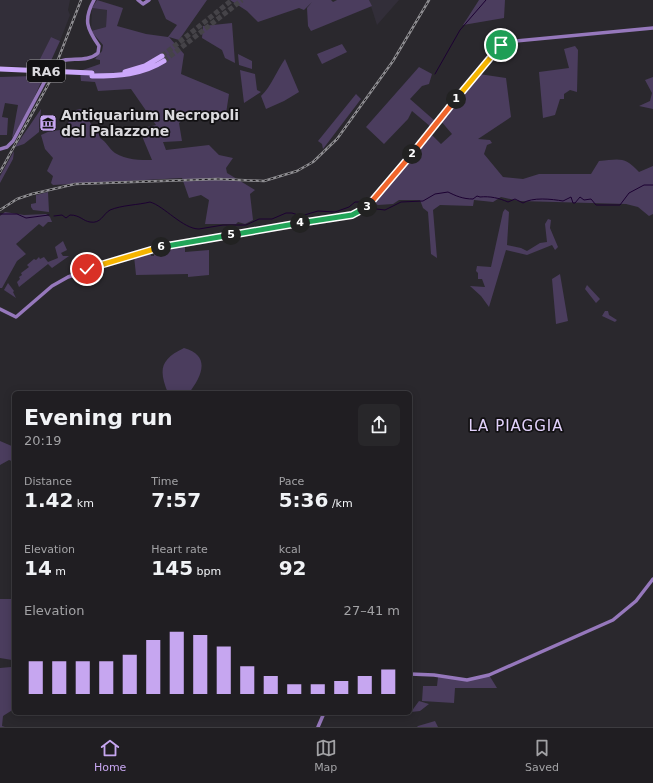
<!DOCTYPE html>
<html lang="en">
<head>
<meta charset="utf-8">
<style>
	:root { --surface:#201e22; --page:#28272a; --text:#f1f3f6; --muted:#a2a2a5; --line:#3d3c40; --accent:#c6a6f0 }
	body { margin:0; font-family:"DejaVu Sans",sans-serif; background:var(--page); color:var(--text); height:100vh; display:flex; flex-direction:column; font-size:15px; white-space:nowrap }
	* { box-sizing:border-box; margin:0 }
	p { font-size:13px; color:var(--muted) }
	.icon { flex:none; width:22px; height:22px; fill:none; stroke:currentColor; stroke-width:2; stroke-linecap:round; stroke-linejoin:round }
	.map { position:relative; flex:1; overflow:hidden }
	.drawer { position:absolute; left:12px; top:391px; width:400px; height:324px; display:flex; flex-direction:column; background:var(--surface); border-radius:6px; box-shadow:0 2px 10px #0003,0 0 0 1px var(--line) }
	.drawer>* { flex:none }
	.pin { position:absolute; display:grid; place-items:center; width:34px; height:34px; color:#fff; margin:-17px; border:2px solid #fff; border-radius:50%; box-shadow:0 1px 4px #0007 }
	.km { position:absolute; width:20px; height:20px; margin:-10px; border-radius:50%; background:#222; color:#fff; font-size:11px; line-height:20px; text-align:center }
	.round { display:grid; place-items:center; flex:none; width:42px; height:42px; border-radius:6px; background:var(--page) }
	.headline { display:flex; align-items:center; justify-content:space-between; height:68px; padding:0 12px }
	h1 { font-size:22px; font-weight:700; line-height:30px }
	.figures { display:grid; grid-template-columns:repeat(3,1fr); gap:6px; height:68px; padding:4px 12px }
	.figures div { display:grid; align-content:center }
	.figures b { font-size:20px; font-weight:700 }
	.figures small { font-size:11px; font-weight:400 }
	.figures p { font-size:11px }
	.chart { height:112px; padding:8px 12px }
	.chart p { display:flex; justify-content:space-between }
	.chart svg { width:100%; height:72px; margin-top:4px; stroke:var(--accent); stroke-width:6 }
	.menu { display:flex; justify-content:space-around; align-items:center; height:56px; border-top:1px solid var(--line); background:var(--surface); font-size:11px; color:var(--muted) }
	.menu a { display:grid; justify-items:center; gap:2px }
	.menu .on { color:var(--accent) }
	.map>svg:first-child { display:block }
</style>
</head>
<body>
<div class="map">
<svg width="653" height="727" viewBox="0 0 653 727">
	<rect width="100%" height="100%" fill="#2a282d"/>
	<path fill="#322e39" d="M0 0H70L68 10 70 15 60 41 51 37 36 67 0 66Z
		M369 0H399L377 25Z
		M92 8 107 10 106 27 91 31Z"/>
	<path fill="#4b3d5e" d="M97 0 123 8 117 26 146 34 168 37 177 25 166 19 158 0H207L179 40 169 37 184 54 181 74 229 94 225 120 211 122V119L187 117 179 123 182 141 163 142 166 150 209 145 219 155 233 158 226 168 227 173 255 190 250 194 253 220 245 224 238 222 236 224H205L209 200 201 195 189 198 182 178 53 185 51 183 53 176 47 171 53 158 45 149 41 135 50 131 61 130 62 128 68 126 69 117 72 111 80 109 92 111 90 123 97 128 100 138C107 142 109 149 115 153 126 160 140 160 152 160L139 129 156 125 131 89 98 91 95 82 81 81 80 71 100 64V60L95 59 102 51 103 45 91 31 106 27 107 10 92 8Z
		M230 0H331L333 2 337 0H369L372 6 311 31 308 26 307 8 312 2 304 10 299 8 258 22 247 11Z
		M479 0H505L504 18 463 25Z
		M232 23 235 63 225 58 222 50 202 38 203 26Z
		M51 37 60 41 27 113 12 138 18 105 5 103 2 117 8 118 7 135H0V77L34 76 36 67Z
		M342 44 347 52 322 64 317 54Z
		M575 46 578 50 577 92 570 90 564 94V99H560L555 115 543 118 539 72 569 68 564 49Z
		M238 54 252 61V69L239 65Z
		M285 59 299 92 284 101 266 109 261 96C271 87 277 70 285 59Z
		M419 67 432 74 429 84 422 86 410 99 435 121 431 127 412 111 408 119 384 144 366 127Z
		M240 70 255 74 257 90 261 92 244 103Z
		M479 74 506 78 511 117 478 139 490 140 492 143 487 145 484 154 503 177 523 179 539 174H591L599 161C619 159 625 156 639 172L653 166V214L649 216 638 207 626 204 520 201 501 197 493 202 474 200 473 206 440 205 433 210 437 258 431 254 428 212 423 208 420 200H399L393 204 378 205 372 202 430 133 441 144 452 134 440 120 471 81Z
		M653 77V109L639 106 650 101 652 93 645 80Z
		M356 94 361 99 323 149 322 144 318 141Z
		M41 109 39 132 24 144 15 147Z
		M14 151 13 159 0 183V176Z
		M48 192 49 212 33 210 31 207V204L36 203V195Z
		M505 209 509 212 507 245 521 248 527 251 540 243 547 242 545 224 548 219 551 220 550 228 558 247 555 250 552 245 527 255 506 250 489 307 481 296 470 286 485 287 482 279H478V273L476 271 477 266 491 267 503 212Z
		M5 212 24 215 46 214 50 217 52 222H48L43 227 39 224 16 244 26 254 17 261 2 288H0V216Z
		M63 241 67 250 61 253 63 256H69L52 268 48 264 19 287 17 282 20 279 19 277 22 275 21 273 29 267 27 265 34 259 36 260 39 257 40 259 44 257 48 262 58 258 55 247Z
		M185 246V252L209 250V275L188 277V274L136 275 134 256 150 252 151 256H154V252Z
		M560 274 568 321 556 324 552 279Z
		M8 283 14 291 13 292 16 298 4 290Z
		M587 285 600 299 596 303 585 289Z
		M605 311H608L609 315 617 320 615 322 602 316Z
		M184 348C212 356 201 377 189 393H168C158 369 161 359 184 348Z
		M0 441 14 447V462L9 460 0 465Z
		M0 599H14V709L3 716 2 726 5 727H0V668L11 667 12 660 0 658Z
		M489 675 497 688H455L454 703 422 701 423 686H437L438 677 467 680Z
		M419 701 429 704 420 711 411 712Z
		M435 721 438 727H417L418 726Z"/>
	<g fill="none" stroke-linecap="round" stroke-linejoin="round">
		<path stroke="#1c0132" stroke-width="1" d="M435 74 460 30 486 0
			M368 208 385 210 401 202 423 201 435 194 448 192C456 196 463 199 473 199L477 196 480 197C490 196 499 198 508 202L515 199 523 203C532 197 552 199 563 201L571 197 573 203H575L580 197 584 200 591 199 596 205H620L629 193 644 185H653
			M0 214H17L26 218 49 215
			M54 216 62 215 66 218 70 215C80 215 83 221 90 222 101 224 103 214 110 210 122 205 138 205 150 202 164 206 183 229 199 229L223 225H246L259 219H272L286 213H292L301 216 318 211 335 212 349 207 355 202H361L366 206"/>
		<path stroke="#454348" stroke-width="5" stroke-dasharray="5 2.5" stroke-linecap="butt" d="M162 56 232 0
			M164 61 242 0"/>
		<path stroke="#9678bc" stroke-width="3.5" d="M138 0 143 4 149 0
			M0 149 7 147 13 141 54 64C66 55 86 64 98 53L99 46C87 29 83 20 94 0
			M0 309 16 317 52 286 68 277 134 254 155 248 352 215 365 210 444 116 457 97 505 42 653 28
			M410 674 434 675 467 680 489 675 613 620 636 601 653 579
			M318 727 324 713"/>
		<path stroke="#cca8fb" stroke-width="5" d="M125 72 145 66 162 56
			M92 76C118 76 142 75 164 61"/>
		<defs>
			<path id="rail" d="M0 172 49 83 81 0
				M0 210 17 199 32 194 75 184 218 179 264 181 297 171 313 162 337 139 393 61 429 0"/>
		</defs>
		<use href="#rail" stroke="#8f8e92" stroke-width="2.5"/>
		<use href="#rail" stroke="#121113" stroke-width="1" stroke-dasharray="3" stroke-linecap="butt"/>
		<path stroke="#cca8fb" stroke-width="5" d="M0 69 92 73"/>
	</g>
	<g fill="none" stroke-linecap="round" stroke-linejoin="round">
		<defs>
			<path id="split-1" d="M456 99 501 45"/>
			<path id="split-2" d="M412 154 456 99"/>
			<path id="split-3" d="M367 207 412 154"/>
			<path id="split-4" d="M300 223 352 215 367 207"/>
			<path id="split-5" d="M231 235 300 223"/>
			<path id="split-6" d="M161 247 231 235"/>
			<path id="split-7" d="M87 269 161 247"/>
		</defs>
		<use href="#split-1" stroke="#fff" stroke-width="8"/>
		<use href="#split-2" stroke="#fff" stroke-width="8"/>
		<use href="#split-3" stroke="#fff" stroke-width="8"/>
		<use href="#split-4" stroke="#fff" stroke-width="8"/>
		<use href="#split-5" stroke="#fff" stroke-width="8"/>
		<use href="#split-6" stroke="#fff" stroke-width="8"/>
		<use href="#split-7" stroke="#fff" stroke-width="8"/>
		<use href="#split-1" stroke="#f5b400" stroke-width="5"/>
		<use href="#split-2" stroke="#f0652b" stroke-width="5"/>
		<use href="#split-3" stroke="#f0652b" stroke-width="5"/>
		<use href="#split-4" stroke="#22a559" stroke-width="5"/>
		<use href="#split-5" stroke="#22a559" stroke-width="5"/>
		<use href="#split-6" stroke="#22a559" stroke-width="5"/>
		<use href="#split-7" stroke="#f5b400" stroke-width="5"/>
	</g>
	<defs>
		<symbol id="museum-square" viewBox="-11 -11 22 22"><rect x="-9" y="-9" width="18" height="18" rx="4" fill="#c6a6f0" stroke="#121113"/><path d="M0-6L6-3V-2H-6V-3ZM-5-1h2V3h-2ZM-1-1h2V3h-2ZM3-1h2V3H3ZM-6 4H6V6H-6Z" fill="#111"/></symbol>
	</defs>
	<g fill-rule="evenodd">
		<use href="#museum-square" x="38" y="113" width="20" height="20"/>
	</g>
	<g text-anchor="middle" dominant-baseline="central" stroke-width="3.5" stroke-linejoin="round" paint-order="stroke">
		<rect fill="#121113" stroke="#9f9ea1" stroke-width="1" x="27" y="60" width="38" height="22" rx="3"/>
		<g font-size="13" font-weight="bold" fill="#dbdade">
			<text x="46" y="71">RA6</text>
		</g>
		<g font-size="14" font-weight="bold" fill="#dbdade" stroke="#121113" text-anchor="start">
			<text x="61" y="115">Antiquarium Necropoli<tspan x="61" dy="16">del Palazzone</tspan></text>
		</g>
		<g font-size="15" letter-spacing="1" fill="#e3d2fc" stroke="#121113">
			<text x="516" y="426">LA PIAGGIA</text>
		</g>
	</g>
</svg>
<div class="pin" style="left:501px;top:45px;background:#1e9e55"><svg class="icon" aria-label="arrive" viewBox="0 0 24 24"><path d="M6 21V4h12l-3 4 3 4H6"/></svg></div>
<div class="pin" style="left:87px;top:269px;background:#d93025"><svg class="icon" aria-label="check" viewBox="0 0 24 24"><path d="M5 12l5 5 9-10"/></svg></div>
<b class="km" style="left:456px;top:99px">1</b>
<b class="km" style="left:412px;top:154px">2</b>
<b class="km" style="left:367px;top:207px">3</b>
<b class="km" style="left:300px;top:223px">4</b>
<b class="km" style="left:231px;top:235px">5</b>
<b class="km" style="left:161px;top:247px">6</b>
<section class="drawer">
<div class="headline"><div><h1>Evening run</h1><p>20:19</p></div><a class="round"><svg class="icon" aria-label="share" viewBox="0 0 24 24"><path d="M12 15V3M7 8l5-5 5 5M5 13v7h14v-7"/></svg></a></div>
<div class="figures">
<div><p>Distance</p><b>1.42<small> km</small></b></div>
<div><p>Time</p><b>7:57</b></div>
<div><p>Pace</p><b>5:36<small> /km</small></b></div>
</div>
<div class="figures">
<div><p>Elevation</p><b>14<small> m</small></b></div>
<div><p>Heart rate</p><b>145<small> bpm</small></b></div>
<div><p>kcal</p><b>92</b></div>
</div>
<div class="chart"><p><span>Elevation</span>27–41 m</p>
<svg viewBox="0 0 160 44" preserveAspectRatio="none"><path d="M5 44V24M15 44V24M25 44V24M35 44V24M45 44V20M55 44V11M65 44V6M75 44V8M85 44V15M95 44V27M105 44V33M115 44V38M125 44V38M135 44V36M145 44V33M155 44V29"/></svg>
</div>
</section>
</div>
<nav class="menu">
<a class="on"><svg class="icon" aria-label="home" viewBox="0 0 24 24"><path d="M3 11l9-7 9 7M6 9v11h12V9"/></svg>Home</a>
<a><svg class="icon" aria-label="map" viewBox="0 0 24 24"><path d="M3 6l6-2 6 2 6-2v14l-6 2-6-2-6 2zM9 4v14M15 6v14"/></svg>Map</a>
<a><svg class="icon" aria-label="saved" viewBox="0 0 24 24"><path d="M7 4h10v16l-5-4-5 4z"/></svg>Saved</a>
</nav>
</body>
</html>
